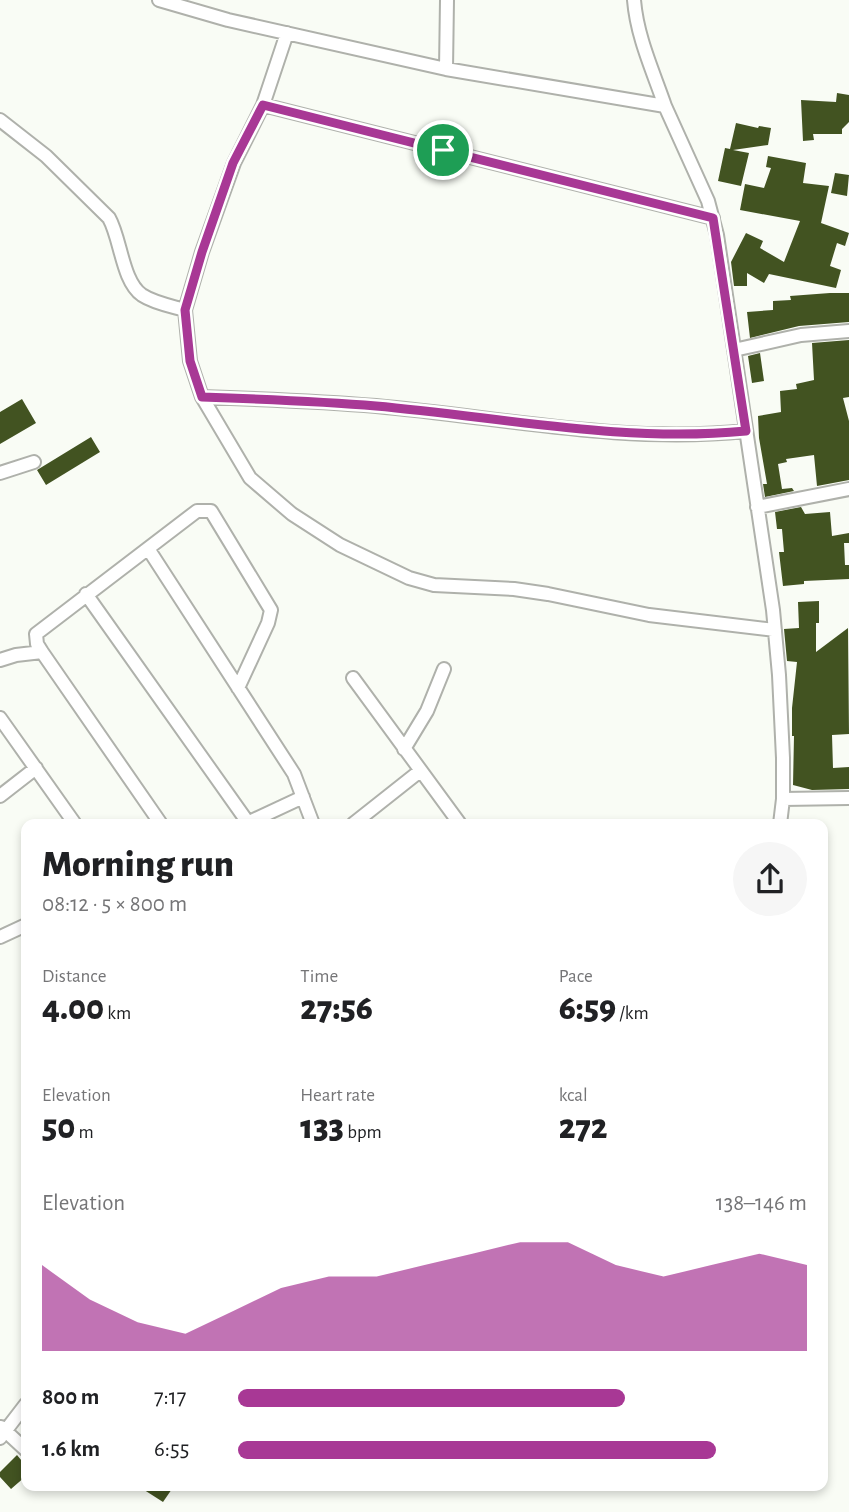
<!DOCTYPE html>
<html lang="en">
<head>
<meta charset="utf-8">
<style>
	:root { --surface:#fff; --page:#f6f6f6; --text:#202124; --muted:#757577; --accent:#a83895 }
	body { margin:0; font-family:"Alegreya Sans",sans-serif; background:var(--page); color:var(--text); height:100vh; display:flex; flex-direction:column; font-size:26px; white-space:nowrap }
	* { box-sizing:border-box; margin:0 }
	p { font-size:23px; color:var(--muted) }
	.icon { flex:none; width:38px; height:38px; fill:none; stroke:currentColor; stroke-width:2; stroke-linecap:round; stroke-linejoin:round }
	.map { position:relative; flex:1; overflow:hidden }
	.drawer { position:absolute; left:21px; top:819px; width:807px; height:672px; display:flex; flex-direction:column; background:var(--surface); border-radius:14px; box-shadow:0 4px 10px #0003 }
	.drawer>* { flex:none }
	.pin { position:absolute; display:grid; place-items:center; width:60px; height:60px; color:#fff; margin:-30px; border:4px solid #fff; border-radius:50%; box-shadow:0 2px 7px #0007 }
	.round { display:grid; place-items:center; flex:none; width:74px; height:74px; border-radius:37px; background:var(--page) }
	.head { display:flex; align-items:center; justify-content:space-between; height:119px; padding:0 21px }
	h1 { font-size:38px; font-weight:800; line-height:52px }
	.metrics { display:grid; grid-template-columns:repeat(3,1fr); gap:10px; height:119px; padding:7px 21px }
	.metrics div { display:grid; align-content:center }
	.metrics b { font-size:35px; font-weight:800 }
	.metrics small { font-size:19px; font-weight:400 }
	.metrics p { font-size:19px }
	.chart { height:196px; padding:14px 21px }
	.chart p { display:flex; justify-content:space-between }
	.chart svg { width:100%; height:126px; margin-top:7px; fill:var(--accent); opacity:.7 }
	ul { padding:0 21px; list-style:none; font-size:23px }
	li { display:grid; grid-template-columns:112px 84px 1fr; align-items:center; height:52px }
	li i { height:18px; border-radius:9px; background:var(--accent) }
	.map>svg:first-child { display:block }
</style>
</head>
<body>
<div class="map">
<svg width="849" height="1512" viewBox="0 0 849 1512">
	<rect width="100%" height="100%" fill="#f9fcf5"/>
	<path fill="#425321" d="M837 93 849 95V122L842 129V134H813L814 140 803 141 801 100 836 102Z
		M736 123 758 128 759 126 771 128 768 145 733 150 749 153 741 186 718 181 725 148 730 149Z
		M768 156 806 163 803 183 829 186 821 223 849 233 845 246 837 243 830 266 841 270 836 288 769 274 764 283 747 273V286H734L731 262 746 233 763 241 760 248 784 262 800 221 740 210 745 184 764 188 771 168 766 167Z
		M835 173 849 175 847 196 831 193Z
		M830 293H849V322L799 326 750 338 747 312 773 310V301L791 300 790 296Z
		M849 340V397L843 398 849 421V480L817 486 814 455 786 459 787 462 778 464 782 489 792 488 794 491 765 497 763 484H767L759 438 758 416 781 412 780 391 797 389 796 384 814 380 812 343Z
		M760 353 764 381 752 383 748 356Z
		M22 399 36 423 0 444V412Z
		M91 437 100 452 46 485 37 470Z
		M801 507 805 514 830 512 832 536 849 533V543H844L845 565H849V579L804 581V584L783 586 779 552H784L782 529H777L775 512Z
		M819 601V623H816V652L848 628 849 734 832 735 833 768 849 767V789L812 790 793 785 794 736H792V708L797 662 787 661 784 629 799 628 798 602Z
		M17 1455 26 1466V1476L11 1489 0 1477V1472Z
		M138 1486H174L163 1502Z"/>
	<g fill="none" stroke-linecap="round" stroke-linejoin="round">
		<defs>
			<path id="minor" d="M159 0 228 20 446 69 665 106 708 201 717 235 773 610 779 675 783 758V799L780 824
				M634 0C637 37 653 71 665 106
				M287 33 263 105 234 163 202 252 185 310 190 361 202 397 250 478 292 514 340 545 409 578 434 585 514 589 548 594 649 615 775 630
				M446 69 447 0
				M263 105 713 218
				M0 120 46 156 109 218C121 239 122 281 142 295 154 303 171 306 185 310
				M734 350 801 335 849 331
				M202 397C260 399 318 401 376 406 500 417 622 444 746 431
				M0 473 34 462
				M757 507 849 489
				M149 550 294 774 313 824
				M86 594 249 824
				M0 660 16 655 42 652
				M353 678 460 824
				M0 718 75 824
				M404 749 427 711 444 669
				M0 796 36 768
				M783 799 849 798
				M161 824 42 652 37 644 36 634 197 511H211L271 610 268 623 238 688
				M245 824 303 797
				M353 824 420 771
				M0 937 26 925
				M1 1427 26 1450
				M0 1438 26 1404"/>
		</defs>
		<use href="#minor" stroke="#afb1ab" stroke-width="16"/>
		<use href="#minor" stroke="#fff" stroke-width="12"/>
	</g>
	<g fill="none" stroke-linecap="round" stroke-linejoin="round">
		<defs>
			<path id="route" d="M263 105 713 218 746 431C622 443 500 417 376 406 318 401 260 399 202 397L190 361 185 310 202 252 233 163Z"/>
		</defs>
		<use href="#route" stroke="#fff" stroke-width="14"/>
		<use href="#route" stroke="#a83895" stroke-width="9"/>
	</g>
</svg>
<div class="pin" style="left:443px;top:150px;background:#1e9e55"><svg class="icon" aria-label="arrive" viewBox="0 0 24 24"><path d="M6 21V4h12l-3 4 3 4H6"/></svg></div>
<section class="drawer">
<div class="head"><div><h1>Morning run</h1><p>08:12 · 5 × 800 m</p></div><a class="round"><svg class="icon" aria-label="share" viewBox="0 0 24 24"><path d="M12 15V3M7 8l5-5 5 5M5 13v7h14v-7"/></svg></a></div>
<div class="metrics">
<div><p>Distance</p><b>4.00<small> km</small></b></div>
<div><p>Time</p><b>27:56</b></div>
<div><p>Pace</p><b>6:59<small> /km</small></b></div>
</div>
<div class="metrics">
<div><p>Elevation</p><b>50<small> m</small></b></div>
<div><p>Heart rate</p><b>133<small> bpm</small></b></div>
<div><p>kcal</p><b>272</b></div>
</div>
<div class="chart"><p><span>Elevation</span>138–146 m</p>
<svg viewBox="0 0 160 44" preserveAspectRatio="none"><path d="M0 44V14L10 26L20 34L30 38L40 30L50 22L60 18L70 18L80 14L90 10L100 6L110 6L120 14L130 18L140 14L150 10L160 14V44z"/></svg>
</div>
<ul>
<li><b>800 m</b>7:17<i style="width:68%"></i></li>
<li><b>1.6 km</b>6:55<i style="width:84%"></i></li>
</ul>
</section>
</div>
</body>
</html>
